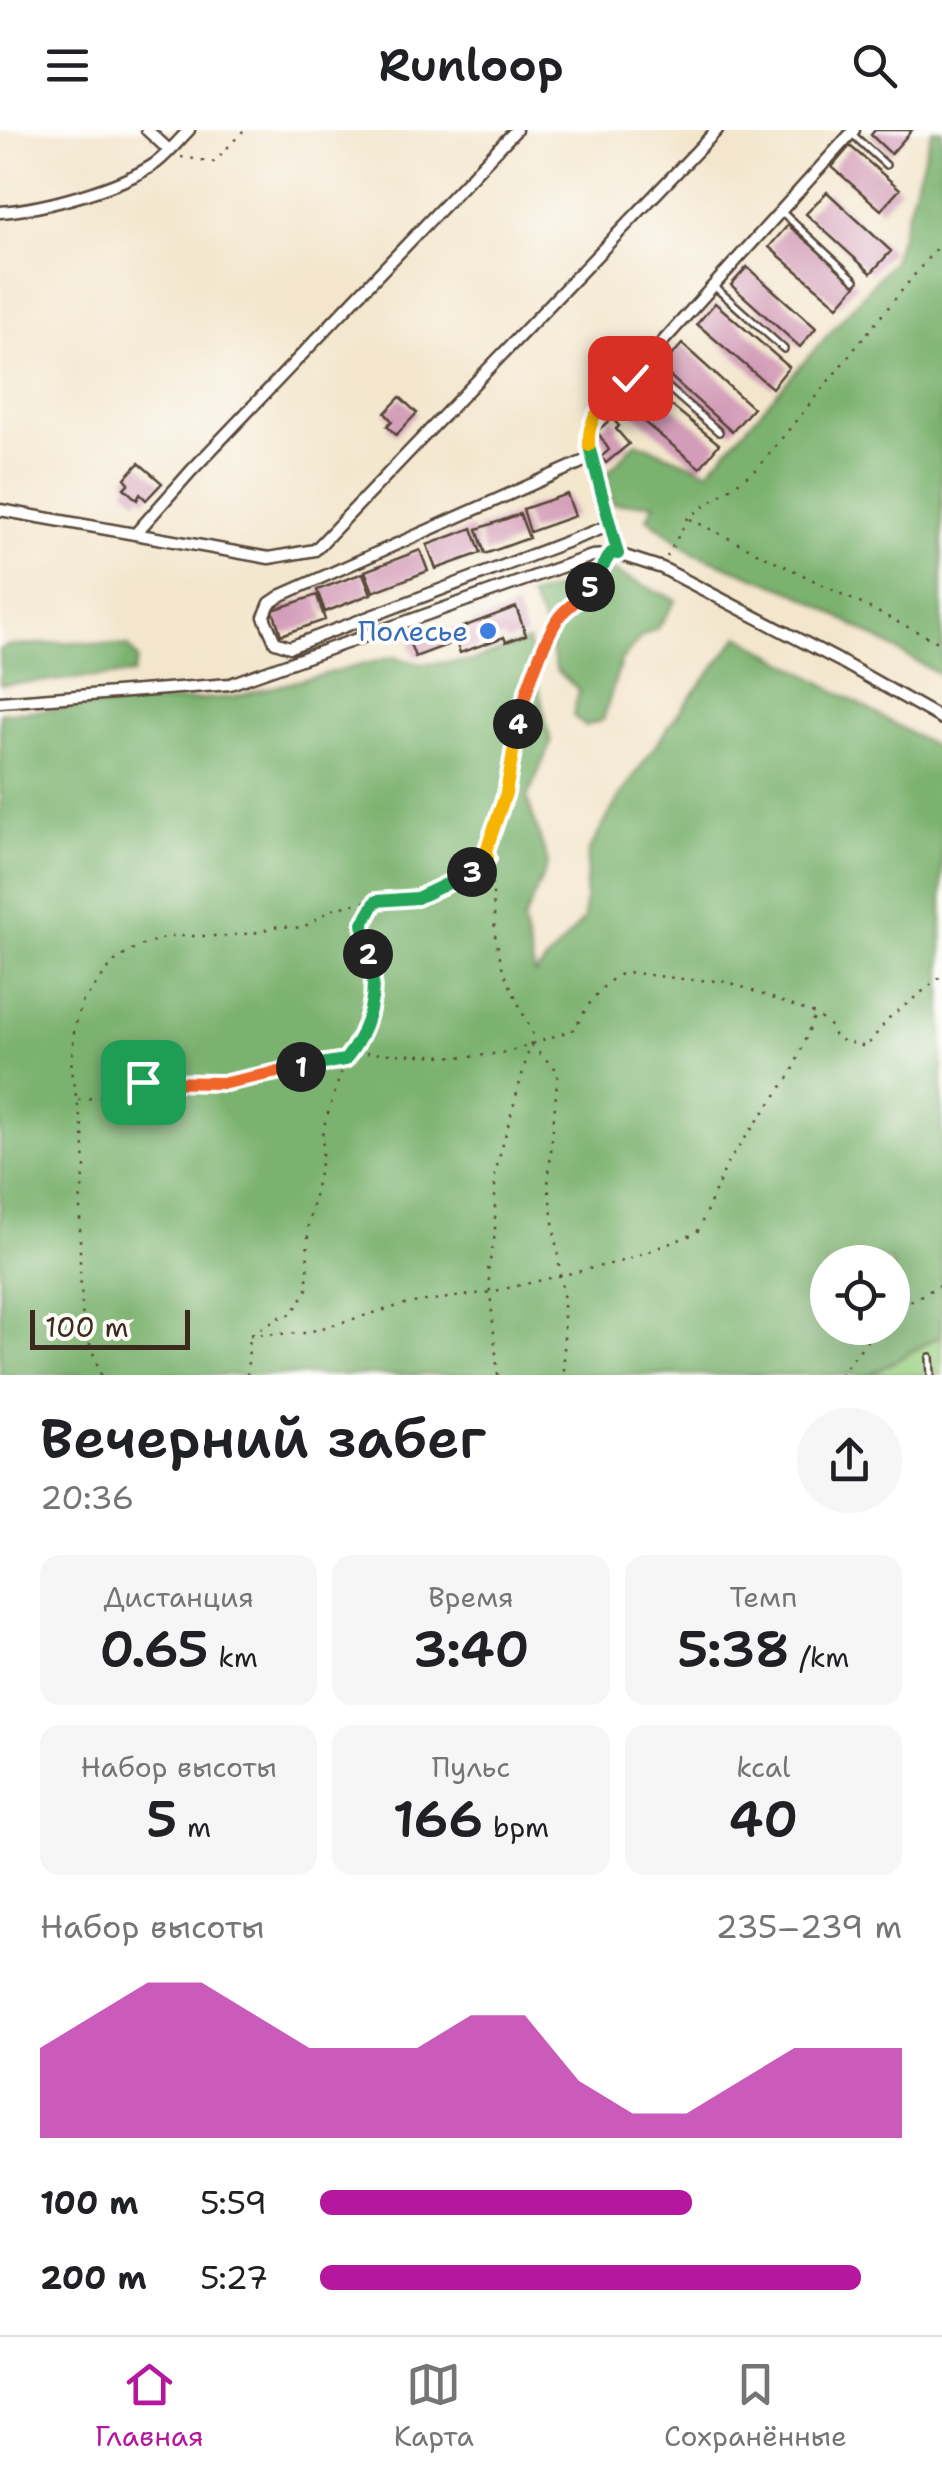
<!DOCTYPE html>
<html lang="ru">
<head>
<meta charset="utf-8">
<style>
	:root { --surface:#fff; --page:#f6f6f6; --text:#202124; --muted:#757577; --line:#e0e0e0; --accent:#b5179e }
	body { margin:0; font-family:"Shantell Sans",sans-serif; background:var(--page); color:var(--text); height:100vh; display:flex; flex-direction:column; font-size:38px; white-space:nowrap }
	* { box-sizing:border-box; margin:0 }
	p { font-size:32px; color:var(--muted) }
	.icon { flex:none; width:55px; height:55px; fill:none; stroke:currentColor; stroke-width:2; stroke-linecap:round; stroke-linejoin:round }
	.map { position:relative; height:1245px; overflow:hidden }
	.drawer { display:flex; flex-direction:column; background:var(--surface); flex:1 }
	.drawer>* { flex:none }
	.buttons { position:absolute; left:810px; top:1115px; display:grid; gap:20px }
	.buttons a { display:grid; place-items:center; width:100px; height:100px; border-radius:50%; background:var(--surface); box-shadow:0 10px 40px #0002; font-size:50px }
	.scale { position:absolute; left:30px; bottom:25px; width:160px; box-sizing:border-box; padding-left:10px; border:5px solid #3b2a1e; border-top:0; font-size:28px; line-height:35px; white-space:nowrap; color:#3b2a1e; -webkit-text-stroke:8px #fdfcf7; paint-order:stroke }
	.pin { position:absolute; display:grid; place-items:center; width:85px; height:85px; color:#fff; margin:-42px; border-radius:20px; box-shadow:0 5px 15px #0006 }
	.km { position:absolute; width:50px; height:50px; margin:-25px; border-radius:50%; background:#222; color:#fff; font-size:28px; line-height:50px; text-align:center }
	.round { display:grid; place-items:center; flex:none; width:105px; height:105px; border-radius:52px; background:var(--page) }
	.overview { display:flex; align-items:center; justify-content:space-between; height:170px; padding:0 40px }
	h1 { font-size:55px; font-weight:600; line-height:75px }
	.stats { display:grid; grid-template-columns:repeat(3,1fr); gap:15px; height:170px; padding:10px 40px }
	.stats div { display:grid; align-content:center; border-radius:20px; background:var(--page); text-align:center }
	.stats b { font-size:50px; font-weight:600 }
	.stats small { font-size:28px; font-weight:400 }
	.stats p { font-size:28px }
	.chart { height:280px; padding:20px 40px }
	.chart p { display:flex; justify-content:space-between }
	.chart svg { width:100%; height:180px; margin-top:10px; fill:var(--accent); opacity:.7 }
	ul { padding:0 40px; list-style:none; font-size:32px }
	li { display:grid; grid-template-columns:160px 120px 1fr; align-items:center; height:75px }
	li i { height:25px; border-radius:12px; background:var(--accent) }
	header { display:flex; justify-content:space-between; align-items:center; height:130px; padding:0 40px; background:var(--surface); font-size:45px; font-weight:600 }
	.tabs { display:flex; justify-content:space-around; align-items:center; height:140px; border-top:2px solid var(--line); background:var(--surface); font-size:28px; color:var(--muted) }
	.tabs a { display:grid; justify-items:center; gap:5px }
	.tabs .selected { color:var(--accent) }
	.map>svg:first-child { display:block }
</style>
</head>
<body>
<header><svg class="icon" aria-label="menu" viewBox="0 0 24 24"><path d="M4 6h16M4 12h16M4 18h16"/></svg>Runloop<svg class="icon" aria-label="search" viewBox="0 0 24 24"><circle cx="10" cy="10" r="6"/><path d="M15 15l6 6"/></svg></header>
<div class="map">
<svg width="942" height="1245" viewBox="0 0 942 1245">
	<rect width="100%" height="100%" fill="#fdfcf7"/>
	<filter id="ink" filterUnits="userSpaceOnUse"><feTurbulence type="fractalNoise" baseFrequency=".01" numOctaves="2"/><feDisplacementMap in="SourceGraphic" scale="20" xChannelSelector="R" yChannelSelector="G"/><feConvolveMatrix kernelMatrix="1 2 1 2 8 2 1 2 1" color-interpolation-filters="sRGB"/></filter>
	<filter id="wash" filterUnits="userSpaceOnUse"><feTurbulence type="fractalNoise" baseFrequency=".0048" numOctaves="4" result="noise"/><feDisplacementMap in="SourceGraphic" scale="40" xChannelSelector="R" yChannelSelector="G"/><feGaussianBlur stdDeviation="2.25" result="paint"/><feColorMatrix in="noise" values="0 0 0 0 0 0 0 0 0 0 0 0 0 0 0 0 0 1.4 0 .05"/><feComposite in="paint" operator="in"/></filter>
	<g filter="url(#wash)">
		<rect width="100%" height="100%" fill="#f3e6cd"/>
		<path fill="#9ad081" stroke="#6a7d50" stroke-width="2.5" d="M942 1205V1245H870Z"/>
		<path fill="#7bb26f" stroke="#5b6e46" stroke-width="2.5" fill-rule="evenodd" d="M932 0H942V546L799 464 693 423 647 388 655 373 613 374 604 347 636 312 708 341 893 131Z
			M612 441 676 470 658 498 641 507 621 531 603 590 585 596 573 586 579 560 557 541 544 495 530 467Z
			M739 506 942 621V1204L869 1245H0V583L234 567 393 527 421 534 471 531 528 511 551 613 527 668 548 733 523 792 535 844 584 789 588 722 618 669 682 578ZM828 1132H892V1198H828Z
			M71 512 128 516 138 529 133 544 0 555V519L8 516Z"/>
		<g id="blocks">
			<path fill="#d39cb8" d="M875 0H912L891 24 871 5Z
				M850 16 900 59 881 80 832 37Z
				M827 62 891 121 871 143 806 84Z
				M788 95 857 154 838 176 769 117Z
				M747 137 816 198 800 217 731 155Z
				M715 173 789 237 772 258 697 194Z
				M682 214 753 278 732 302 661 238Z
				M646 255 719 314 700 338 627 278Z
				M400 267 417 283 396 305 387 296 392 291 385 283Z
				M612 288 619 296 616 299 629 314 606 333 601 327 609 320 597 301Z
				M139 333 162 353 146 370 140 364 137 370 124 358 129 353 125 348Z
				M567 364 575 386 530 402 523 379Z
				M520 384 529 408 485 424 477 399Z
				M472 398 481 423 436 439 427 415Z
				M420 420 428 441 373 462 365 441Z
				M363 443 371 464 325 482 317 460Z
				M317 465 325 490 281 505 273 480Z
				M516 477 526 505 506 512 504 507 460 523 452 501Z
				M441 499 447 515 415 527 409 511Z"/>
		</g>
	</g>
	<g filter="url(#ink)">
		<use href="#blocks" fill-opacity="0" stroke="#574638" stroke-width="2.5"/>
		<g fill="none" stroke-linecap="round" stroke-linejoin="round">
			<defs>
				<path id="lane" d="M851 3 886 35
					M783 83 855 150
					M716 158 784 219
					M642 235 719 302
					M930 1227 931 1245"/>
				<path id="street" d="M147 0 169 20
					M0 82C43 79 120 58 156 33 168 24 178 11 189 0
					M591 328 282 465 270 473 264 487 275 512 290 517 611 395
					M0 380 269 428 315 420 717 0
					M137 402 191 341 516 0
					M618 424 588 312C588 282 610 267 630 248L854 0
					M0 572 230 554 592 426 618 424 662 438 838 530 942 589"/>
			</defs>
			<use href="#lane" stroke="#574638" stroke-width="10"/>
			<use href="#street" stroke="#574638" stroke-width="15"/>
			<path stroke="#574638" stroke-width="2.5" stroke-dasharray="2.5 8" stroke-linecap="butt" d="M181 27 214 32 244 0
				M690 389 942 514
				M667 427 688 388 757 339 942 111
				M531 915 558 941 548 1056 564 1171V1245
				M78 970 111 965 143 952 226 953 369 923 470 927 508 922 575 899C585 878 603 850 626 842L691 850 726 851 815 884 831 897 836 909 866 917 889 888 942 846
				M892 1181 942 1154
				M250 1205 305 1203 405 1174 491 1162 623 1131 697 1103 728 1032 792 943 814 887
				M101 1245 83 1195 80 1139V1073L85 1039 83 1002 71 940 74 902 81 874 115 831 137 817 169 806H225L254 803 278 796 302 798 331 780 361 772 417 769 444 753 466 746 486 729
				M247 1245 250 1205 284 1185 292 1184 307 1160 308 1095 322 1029 323 999 345 930 357 915 367 890 375 846 363 794 375 773
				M498 1245 488 1141 495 1104V1043L533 905 503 840 495 805 493 762 486 721 507 663 524 566 557 490 584 467 603 437
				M840 1245 877 1198"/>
			<use href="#lane" stroke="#fff" stroke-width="5"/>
			<use href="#street" stroke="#fff" stroke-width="10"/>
		</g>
	</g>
	<g fill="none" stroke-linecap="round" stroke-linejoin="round" filter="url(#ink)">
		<defs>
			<path id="split-1" d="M143 952 226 953 301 937"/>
			<path id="split-2" d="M301 937 345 930C369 901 380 860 368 824"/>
			<path id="split-3" d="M368 824 363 794 376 771 417 768 472 742"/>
			<path id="split-4" d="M472 742 488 728 486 721 506 663 518 594"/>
			<path id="split-5" d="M518 594C524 566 541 516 557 490 565 476 581 471 590 457"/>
			<path id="split-6" d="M589 316 618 424 611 423 590 457"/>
			<path id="split-7" d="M589 316C586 284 609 268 630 248"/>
		</defs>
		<use href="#split-1" stroke="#fff" stroke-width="20"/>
		<use href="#split-2" stroke="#fff" stroke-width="20"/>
		<use href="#split-3" stroke="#fff" stroke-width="20"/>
		<use href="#split-4" stroke="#fff" stroke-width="20"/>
		<use href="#split-5" stroke="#fff" stroke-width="20"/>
		<use href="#split-6" stroke="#fff" stroke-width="20"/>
		<use href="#split-7" stroke="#fff" stroke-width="20"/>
		<use href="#split-1" stroke="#f0652b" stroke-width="12"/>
		<use href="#split-2" stroke="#22a559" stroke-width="12"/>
		<use href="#split-3" stroke="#22a559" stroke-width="12"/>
		<use href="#split-4" stroke="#f5b400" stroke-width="12"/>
		<use href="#split-5" stroke="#f0652b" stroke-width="12"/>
		<use href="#split-6" stroke="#22a559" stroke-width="12"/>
		<use href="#split-7" stroke="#f5b400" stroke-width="12"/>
	</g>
	<circle fill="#3f7fe0" stroke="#fdfcf7" stroke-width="4" cx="488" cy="501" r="10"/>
	<g text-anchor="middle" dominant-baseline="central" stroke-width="8" stroke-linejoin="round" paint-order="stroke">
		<g font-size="28" fill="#366cbe" stroke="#fdfcf7" text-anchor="end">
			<text x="468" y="501">Полесье</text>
		</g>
	</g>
</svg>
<div class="buttons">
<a><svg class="icon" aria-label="locate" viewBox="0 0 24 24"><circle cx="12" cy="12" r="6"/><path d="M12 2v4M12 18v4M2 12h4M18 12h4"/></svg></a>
</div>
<div class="scale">100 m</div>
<div class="pin" style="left:143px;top:952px;background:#1e9e55"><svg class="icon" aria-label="arrive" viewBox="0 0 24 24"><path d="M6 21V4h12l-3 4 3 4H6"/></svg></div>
<div class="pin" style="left:630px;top:248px;background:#d93025"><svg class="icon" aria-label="check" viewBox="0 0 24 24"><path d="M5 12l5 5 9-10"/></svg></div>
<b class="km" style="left:301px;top:937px">1</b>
<b class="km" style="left:368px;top:824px">2</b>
<b class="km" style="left:472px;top:742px">3</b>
<b class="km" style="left:518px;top:594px">4</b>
<b class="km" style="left:590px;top:457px">5</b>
</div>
<section class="drawer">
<div class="overview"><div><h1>Вечерний забег</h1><p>20:36</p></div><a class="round"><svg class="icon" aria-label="share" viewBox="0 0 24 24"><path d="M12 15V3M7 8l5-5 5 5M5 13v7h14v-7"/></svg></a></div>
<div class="stats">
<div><p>Дистанция</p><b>0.65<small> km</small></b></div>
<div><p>Время</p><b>3:40</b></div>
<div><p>Темп</p><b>5:38<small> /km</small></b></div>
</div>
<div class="stats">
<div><p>Набор высоты</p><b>5<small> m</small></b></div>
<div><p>Пульс</p><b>166<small> bpm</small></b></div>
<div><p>kcal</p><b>40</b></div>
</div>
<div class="chart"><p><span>Набор высоты</span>235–239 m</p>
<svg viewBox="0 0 160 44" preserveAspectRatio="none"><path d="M0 44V22L10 14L20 6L30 6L40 14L50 22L60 22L70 22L80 14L90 14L100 30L110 38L120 38L130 30L140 22L150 22L160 22V44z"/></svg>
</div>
<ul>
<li><b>100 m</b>5:59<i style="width:64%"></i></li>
<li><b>200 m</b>5:27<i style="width:93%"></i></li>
</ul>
</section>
<nav class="tabs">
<a class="selected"><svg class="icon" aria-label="home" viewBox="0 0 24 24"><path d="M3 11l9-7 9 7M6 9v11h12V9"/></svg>Главная</a>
<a><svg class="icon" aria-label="map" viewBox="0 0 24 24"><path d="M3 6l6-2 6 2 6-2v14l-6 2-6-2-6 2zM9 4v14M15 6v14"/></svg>Карта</a>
<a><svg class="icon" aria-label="saved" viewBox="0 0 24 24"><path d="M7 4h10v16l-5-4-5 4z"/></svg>Сохранённые</a>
</nav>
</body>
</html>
